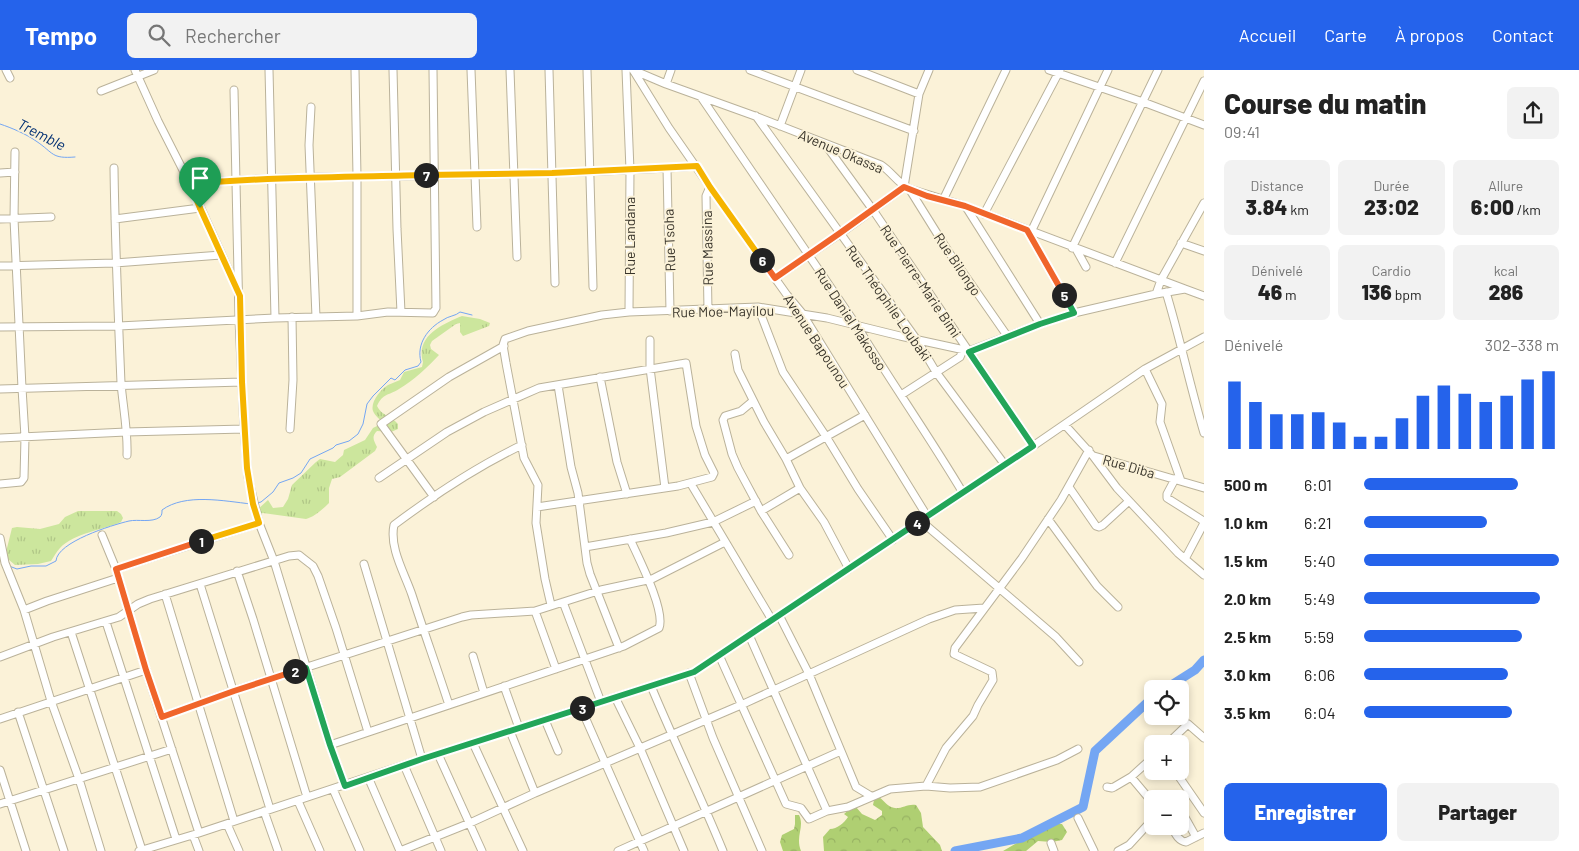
<!DOCTYPE html>
<html lang="fr">
<head>
<meta charset="utf-8">
<style>
	:root { --surface:#fff; --page:#f2f2f2; --text:#222; --muted:#767676; --accent:#2563eb }
	body { margin:0; font-family:Barlow,sans-serif; background:var(--page); color:var(--text); height:100vh; display:flex; flex-direction:column; font-size:19px; white-space:nowrap }
	* { box-sizing:border-box; margin:0 }
	p { font-size:16px; color:var(--muted) }
	.icon { flex:none; width:28px; height:28px; fill:none; stroke:currentColor; stroke-width:2; stroke-linecap:round; stroke-linejoin:round }
	.map { position:relative; flex:1; overflow:hidden }
	.side { display:flex; flex-direction:column; background:var(--surface); width:375px }
	.side>* { flex:none }
	.tools { position:absolute; left:1144px; top:610px; display:grid; gap:10px }
	.tools a { display:grid; place-items:center; width:45px; height:45px; border-radius:8px; background:var(--surface); box-shadow:0 2px 8px #0003; font-size:25px }
	.pin { position:absolute; display:grid; place-items:center; width:42px; height:42px; color:#fff; margin:-51px -21px; border-radius:50% 50% 50% 0; rotate:-45deg; box-shadow:0 0 5px #0007 }
	.pin .icon { rotate:45deg }
	.km { position:absolute; width:25px; height:25px; margin:-12px; border-radius:50%; background:#222; color:#fff; font-size:14px; line-height:25px; text-align:center }
	.round { display:grid; place-items:center; flex:none; width:52px; height:52px; border-radius:8px; background:var(--page) }
	.overview { display:flex; align-items:center; justify-content:space-between; height:85px; padding:0 20px }
	h1 { font-size:28px; font-weight:800; line-height:38px }
	.stats { display:grid; grid-template-columns:repeat(3,1fr); gap:8px; height:85px; padding:5px 20px }
	.stats div { display:grid; align-content:center; border-radius:8px; background:var(--page); text-align:center }
	.stats b { font-size:21px; font-weight:800 }
	.stats small { font-size:14px; font-weight:400 }
	.stats p { font-size:14px }
	.chart { height:140px; padding:10px 20px }
	.chart p { display:flex; justify-content:space-between }
	.chart svg { width:100%; height:90px; margin-top:5px; stroke:var(--accent); stroke-width:6 }
	.cta { display:flex; gap:10px; margin-top:auto; padding:10px 20px }
	.cta a { flex:1; height:58px; border-radius:8px; background:var(--accent); color:#fff; font-size:20px; font-weight:800; line-height:58px; text-align:center }
	.cta a+a { background:var(--page); color:var(--text) }
	ul { padding:0 20px; list-style:none; font-size:16px }
	li { display:grid; grid-template-columns:80px 60px 1fr; align-items:center; height:38px }
	li i { height:12px; border-radius:6px; background:var(--accent) }
	header { display:flex; align-items:center; gap:30px; box-sizing:border-box; height:70px; padding:0 25px; background:var(--accent); color:#fff }
	header strong { font-size:24px }
	nav { display:flex; gap:28px; margin-inline-start:auto; font-size:18px }
	.search { width:350px; height:45px; background:var(--page); display:flex; align-items:center; gap:12px; box-sizing:border-box; padding:0 18px; border-radius:8px; color:var(--muted); font-size:19px }
	main { display:flex; flex:1; min-height:0 }
	.map>svg:first-child { display:block }
</style>
</head>
<body>
<header>
<strong>Tempo</strong>
<div class="search"><svg class="icon" aria-label="search" viewBox="0 0 24 24"><circle cx="10" cy="10" r="6"/><path d="M15 15l6 6"/></svg>Rechercher</div>
<nav><a>Accueil</a><a>Carte</a><a>À propos</a><a>Contact</a></nav>
</header>
<main>
<div class="map">
<svg width="1204" height="781" viewBox="0 0 1204 781">
	<defs>
		<pattern id="grass-tufts" width="24" height="20" patternUnits="userSpaceOnUse" patternTransform="scale(1.25)"><rect width="24" height="20" fill="#cce69d"/><path d="M3 7l-1-3M5 7V3M7 7l1-3M15 17l-1-3M17 17v-4M19 17l1-3" fill="none" stroke="#b0c687"/></pattern>
		<pattern id="forest-crowns" width="20" height="18" patternUnits="userSpaceOnUse" patternTransform="scale(1.25)"><rect width="20" height="18" fill="#afcf72"/><path d="M2 6a3 3 0 1 1 6 0M12 15a3 3 0 1 1 6 0" fill="none" stroke="#97b263"/></pattern>
	</defs>
	<rect width="100%" height="100%" fill="#fbf2d8"/>
	<path fill="url(#grass-tufts)" d="M462 246 480 249 490 253 489 256 463 266 460 262V253L456 254 432 271 430 275 431 279 439 285C427 298 414 310 399 319 388 326 383 323 377 336 381 345 392 347 398 354V359L391 362 377 361C371 367 374 371 377 377L375 381 340 407 332 409 329 418V433C323 439 314 447 306 449L263 443 259 444 257 440 268 430 273 438 283 437 288 429 292 415 316 392 320 389 335 392 343 385 344 380 365 370 373 358 377 356 382 357 383 353C380 349 375 346 373 341 370 332 381 319 388 315 392 313 396 312 400 310L404 302 422 297 423 292C415 266 443 254 462 246Z
		M78 441H117L121 444 123 448 121 452C103 460 74 463 60 478 56 482 54 487 51 491L38 494 15 495 8 489 6 482 12 458 17 457 40 459 59 454 65 447Z"/>
	<path fill="url(#forest-crowns)" d="M877 726C883 729 885 734 891 737 900 741 907 733 916 735L921 743 923 757 940 775 942 781H824L823 767 830 759C837 759 844 753 848 747L844 744 851 738 856 737 862 744 875 750 882 745V741L873 735 874 730Z
		M795 745H799C805 757 795 766 801 781H783L780 772 782 765 794 759 795 754Z
		M1058 754H1062L1067 762 1062 770 1052 772 1038 771 1026 781H1003L1036 762Z"/>
	<g fill="none" stroke-linecap="round" stroke-linejoin="round">
		<path stroke="#74a6f3" stroke-width="1" d="M0 54C12 58 26 64 36 71 54 83 51 89 75 87
			M257 433 261 432 273 422 279 413 293 408 301 403 310 389 333 378 336 375 349 371 358 364 363 354 367 334 373 326 391 308 395 310 405 300 418 296 421 292C416 274 428 258 443 250 448 246 456 246 460 242L472 245
			M9 496 17 499 31 496H46L56 491C57 472 112 455 129 451 138 449 152 453 160 447 162 445 162 443 162 440 185 423 224 431 251 434"/>
		<path stroke="#74a6f3" stroke-width="9" d="M1165 619 1195 600 1204 590
			M955 781 1022 768 1083 737 1095 681 1152 628"/>
		<defs>
			<path id="minor" d="M6 0 10 8
				M135 0 158 51 190 114 239 223
				M269 0 275 248
				M355 0 357 106V246
				M393 0 397 159 401 242
				M471 0 477 157
				M510 0 517 187
				M549 0 555 213
				M587 0 593 217
				M626 0 630 100 629 242
				M633 0 666 14 755 46 881 95C892 102 898 114 910 119L965 136 1185 219
				M633 0 669 58 710 117 787 225 802 243 927 446
				M750 0 914 61
				M857 0 919 24
				M1049 0 1143 32 1204 55
				M666 14 671 0
				M234 20 239 250 244 359 248 407 259 453 274 491 330 675 345 716
				M101 21 154 0
				M701 27 857 256C891 312 929 366 963 423
				M311 37 309 75 316 247
				M756 46 917 270 936 302 1005 395
				M780 56 801 0
				M825 74 873 140 1033 376
				M114 98C115 170 118 241 121 313 123 337 128 361 127 385
				M667 98 670 241
				M0 103 15 102
				M190 114C259 107 328 107 398 106 497 104 597 103 697 96
				M904 117 919 24 929 0
				M910 120 948 181 1008 267
				M943 130 1006 0
				M966 137 1040 254
				M984 144 1060 0
				M0 149 51 147
				M115 149 200 138
				M1027 160 1074 243
				M1031 162 1108 0
				M1181 173 1204 181
				M1072 178 1158 0
				M1076 179 1086 197
				M1115 193 1204 11
				M0 196 115 193 221 185
				M775 208 841 163 904 117
				M1166 222C1180 268 1190 316 1204 363
				M1156 224 1161 210 1204 133
				M758 237 783 302 827 368 858 419 893 470
				M708 240 706 126 710 117
				M0 257 119 256 275 248 357 246 388 242 433 243 436 238 433 0
				M650 270V298L665 418
				M735 284 738 300 764 352 786 389 800 418 824 452 849 499
				M1145 299 1162 334 1160 352 1181 411
				M600 307 617 392 627 424
				M558 315 571 397 578 423 587 493 590 504 619 578
				M0 319 242 312
				M901 325 960 287 963 280
				M753 331 741 341 725 346 723 350 732 384 738 398 761 441 789 485
				M1065 355 1093 386 1117 418 1178 483 1204 505
				M290 359 293 310 292 247
				M0 368 126 362 244 359
				M1094 386 1204 418
				M786 389 865 345
				M379 408 447 362 484 342 539 318 686 293 696 356 705 385 714 403 712 407 678 416 537 437
				M1175 409 1167 424V428L1202 450 1204 453 1185 489
				M0 414 21 412 24 408 25 367 22 318 14 149 15 82
				M691 414 772 550
				M1069 417 1096 456 1099 457 1103 455 1129 431
				M434 427 381 354 449 307 504 276
				M761 441 800 418
				M1048 449 1097 516 1118 537
				M921 451 1056 567 1079 592
				M102 465 116 499 146 600 199 763
				M0 468 5 493 24 540 51 631 79 709 101 781
				M585 477 666 463 713 452 756 431
				M364 494 422 689
				M116 499 259 453
				M237 501 253 549 307 727
				M200 514 270 739
				M165 524 234 751
				M563 532 601 632
				M551 535 545 509 536 453 538 415 524 388 506 293 503 275 505 269 528 261 602 245 629 242 758 237 827 248 900 266 969 281 1040 254 1074 243 1156 224 1185 219 1204 226
				M24 540 47 531 118 508
				M535 541 556 599
				M779 545 809 604 856 717 871 726
				M106 552 176 769
				M71 562 142 780
				M749 565 827 741
				M719 585 786 734 801 738 809 749 827 741 848 737 890 719 926 716 950 718 980 717 1057 690 1078 679
				M473 586 484 623
				M0 587 53 567 119 547 138 534 150 529 289 486 299 485 304 489 313 496 318 506 336 558 368 662
				M689 603 713 668 762 781
				M504 616 519 658
				M651 616C674 671 700 725 723 781
				M615 627 640 678 684 781
				M449 635C437 598 424 562 412 525 405 504 389 478 394 455 434 425 476 397 522 375
				M581 638 644 781
				M18 642 64 781
				M162 647 233 621 462 547 471 545 535 541 601 520 652 509 725 472
				M0 649 146 600
				M545 650 558 681
				M510 661 535 723
				M473 673 523 781
				M1167 674 1188 654 1204 668
				M330 675 624 576 659 558C666 541 638 487 630 469
				M438 684 482 781
				M404 695 441 781
				M0 700 26 781
				M1175 701 1204 743
				M368 707 400 781
				M1131 707 1152 732
				M926 716 946 678 973 646 978 635 993 610 992 602 954 584 955 578 1022 488 1061 430 1089 380
				M1107 717 1112 718 1114 717 1131 707 1152 688
				M333 719 360 781
				M298 731 320 781
				M0 734 172 679
				M264 741 278 781
				M1182 742 1196 767
				M1078 748 1094 781
				M227 754 239 781
				M1171 756C1175 763 1178 771 1186 772L1204 763
				M193 765 199 781
				M1051 773 1054 781
				M139 781 199 763 422 689 694 602 1033 376 1145 299 1204 267
				M400 781 470 753 535 723 741 635 929 549 955 540 984 538
				M618 781 841 681
				M1118 781 1129 775 1152 750"/>
		</defs>
		<use href="#minor" stroke="#bab29a" stroke-width="9"/>
		<use href="#minor" stroke="#fff" stroke-width="7"/>
	</g>
	<g fill="none" stroke-linecap="round" stroke-linejoin="round">
		<defs>
			<path id="split-1" d="M200 138 240 226 242 312 247 398 253 434 259 453 201 471"/>
			<path id="split-2" d="M201 471 116 499 146 600 162 647 234 621 295 601"/>
			<path id="split-3" d="M295 601 306 598 330 675 345 716 422 689 582 638"/>
			<path id="split-4" d="M582 638 694 602 917 453"/>
			<path id="split-5" d="M917 453 1033 376 969 282 1040 254 1074 243 1064 225"/>
			<path id="split-6" d="M762 190 775 208 840 163 904 117 927 126 965 136 1027 160 1064 225"/>
			<path id="split-7" d="M426 105 552 103 697 96 710 117 762 190"/>
			<path id="split-8" d="M200 138 190 114C268 107 347 107 426 105"/>
		</defs>
		<use href="#split-1" stroke="#fff" stroke-width="10"/>
		<use href="#split-2" stroke="#fff" stroke-width="10"/>
		<use href="#split-3" stroke="#fff" stroke-width="10"/>
		<use href="#split-4" stroke="#fff" stroke-width="10"/>
		<use href="#split-5" stroke="#fff" stroke-width="10"/>
		<use href="#split-6" stroke="#fff" stroke-width="10"/>
		<use href="#split-7" stroke="#fff" stroke-width="10"/>
		<use href="#split-8" stroke="#fff" stroke-width="10"/>
		<use href="#split-1" stroke="#f5b400" stroke-width="6"/>
		<use href="#split-2" stroke="#f0652b" stroke-width="6"/>
		<use href="#split-3" stroke="#22a559" stroke-width="6"/>
		<use href="#split-4" stroke="#22a559" stroke-width="6"/>
		<use href="#split-5" stroke="#22a559" stroke-width="6"/>
		<use href="#split-6" stroke="#f0652b" stroke-width="6"/>
		<use href="#split-7" stroke="#f5b400" stroke-width="6"/>
		<use href="#split-8" stroke="#f5b400" stroke-width="6"/>
	</g>
	<g text-anchor="middle" dominant-baseline="central" stroke-width="4" stroke-linejoin="round" paint-order="stroke">
		<g font-size="14" fill="#38342a" stroke="#fbf2d8">
			<text transform="translate(841 81) rotate(23)">Avenue Okassa</text>
			<text transform="translate(629 166) rotate(-90)">Rue Landana</text>
			<text transform="translate(669 170) rotate(-92)">Rue Tsoha</text>
			<text transform="translate(707 178) rotate(-91)">Rue Massina</text>
			<text transform="translate(958 194) rotate(56)">Rue Bilongo</text>
			<text transform="translate(921 211) rotate(56)">Rue Pierre-Marie Bimi</text>
			<text transform="translate(889 233) rotate(55)">Rue Théophile Loubaki</text>
			<text transform="translate(723 241) rotate(-1)">Rue Moe-Mayilou</text>
			<text transform="translate(851 249) rotate(57)">Rue Daniel Makosso</text>
			<text transform="translate(817 271) rotate(57)">Avenue Bapounou</text>
			<text transform="translate(1129 396) rotate(16)">Rue Diba</text>
		</g>
		<g font-size="15" font-style="italic" fill="#023073" stroke="#fbf2d8">
			<text transform="translate(42 64) rotate(27)">Tremble</text>
		</g>
	</g>
</svg>
<div class="tools">
<a><svg class="icon" aria-label="locate" viewBox="0 0 24 24"><circle cx="12" cy="12" r="6"/><path d="M12 2v4M12 18v4M2 12h4M18 12h4"/></svg></a>
<a>+</a>
<a>−</a>
</div>
<div class="pin" style="left:200px;top:138px;background:#1e9e55"><svg class="icon" aria-label="arrive" viewBox="0 0 24 24"><path d="M6 21V4h12l-3 4 3 4H6"/></svg></div>
<b class="km" style="left:201px;top:471px">1</b>
<b class="km" style="left:295px;top:601px">2</b>
<b class="km" style="left:582px;top:638px">3</b>
<b class="km" style="left:917px;top:453px">4</b>
<b class="km" style="left:1064px;top:225px">5</b>
<b class="km" style="left:762px;top:190px">6</b>
<b class="km" style="left:426px;top:105px">7</b>
</div>
<section class="side">
<div class="overview"><div><h1>Course du matin</h1><p>09:41</p></div><a class="round"><svg class="icon" aria-label="share" viewBox="0 0 24 24"><path d="M12 15V3M7 8l5-5 5 5M5 13v7h14v-7"/></svg></a></div>
<div class="stats">
<div><p>Distance</p><b>3.84<small> km</small></b></div>
<div><p>Durée</p><b>23:02</b></div>
<div><p>Allure</p><b>6:00<small> /km</small></b></div>
</div>
<div class="stats">
<div><p>Dénivelé</p><b>46<small> m</small></b></div>
<div><p>Cardio</p><b>136<small> bpm</small></b></div>
<div><p>kcal</p><b>286</b></div>
</div>
<div class="chart"><p><span>Dénivelé</span>302–338 m</p>
<svg viewBox="0 0 160 44" preserveAspectRatio="none"><path d="M5 44V11M15 44V21M25 44V27M35 44V27M45 44V26M55 44V31M65 44V38M75 44V38M85 44V29M95 44V18M105 44V13M115 44V17M125 44V21M135 44V18M145 44V10M155 44V6"/></svg>
</div>
<ul>
<li><b>500 m</b>6:01<i style="width:79%"></i></li>
<li><b>1.0 km</b>6:21<i style="width:63%"></i></li>
<li><b>1.5 km</b>5:40<i style="width:100%"></i></li>
<li><b>2.0 km</b>5:49<i style="width:90%"></i></li>
<li><b>2.5 km</b>5:59<i style="width:81%"></i></li>
<li><b>3.0 km</b>6:06<i style="width:74%"></i></li>
<li><b>3.5 km</b>6:04<i style="width:76%"></i></li>
</ul>
<div class="cta"><a>Enregistrer</a><a>Partager</a></div>
</section>
</main>
</body>
</html>
